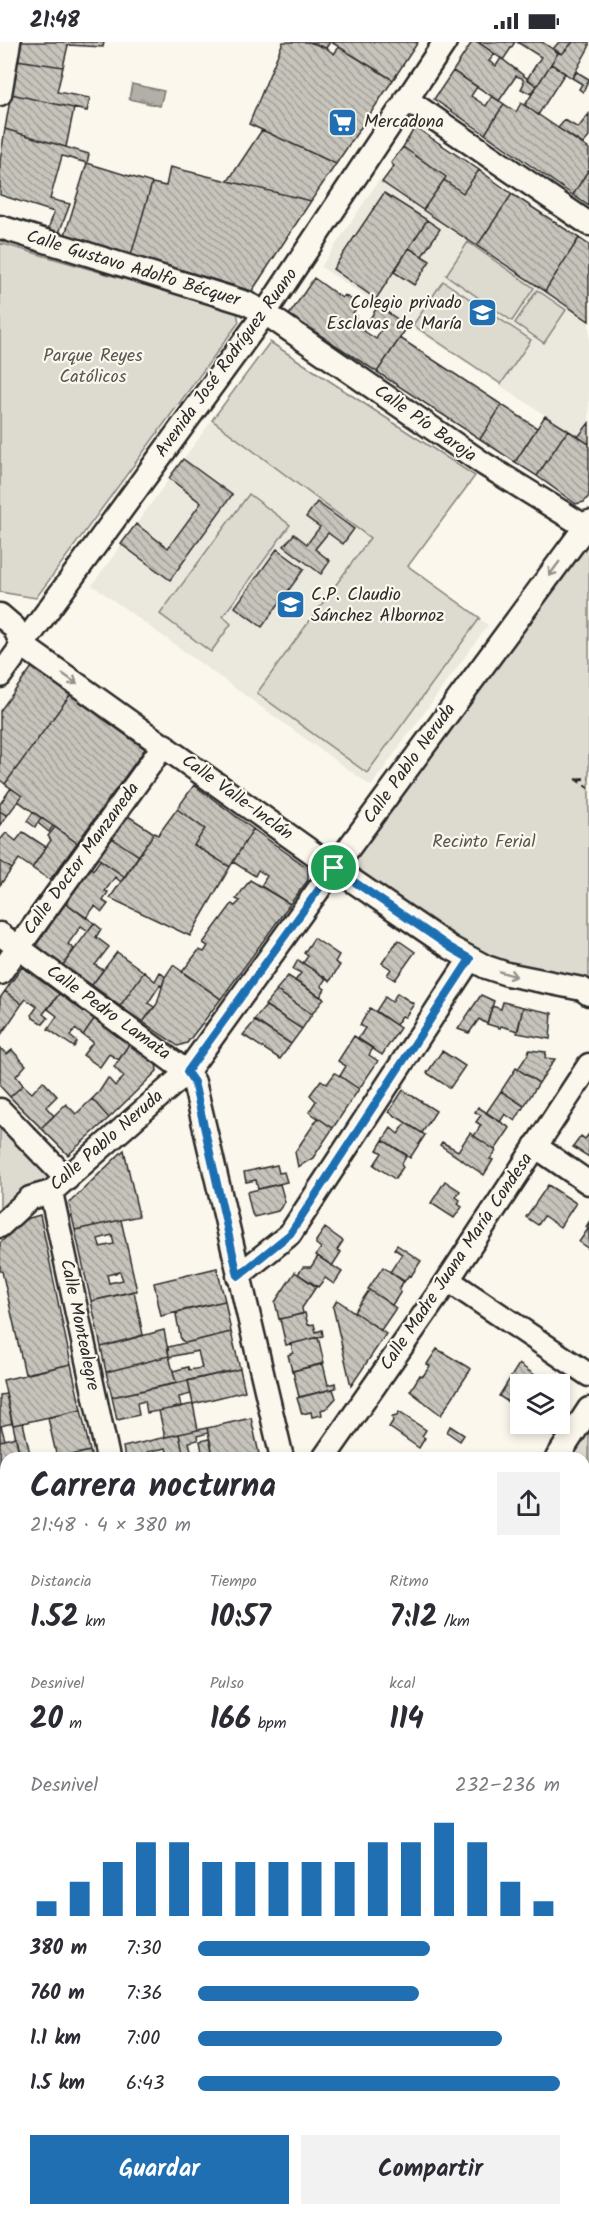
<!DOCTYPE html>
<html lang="es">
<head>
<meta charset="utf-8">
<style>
	:root { --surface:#fff; --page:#f2f2f3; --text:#2b2b33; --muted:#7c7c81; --accent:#1f6fb2 }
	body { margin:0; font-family:Kalam,sans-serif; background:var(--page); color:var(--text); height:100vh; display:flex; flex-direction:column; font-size:22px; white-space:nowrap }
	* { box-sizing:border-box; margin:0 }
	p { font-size:20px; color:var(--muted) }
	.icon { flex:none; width:33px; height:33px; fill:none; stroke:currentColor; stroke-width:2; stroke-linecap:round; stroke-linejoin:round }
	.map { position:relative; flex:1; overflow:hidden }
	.side { position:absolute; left:0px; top:1410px; width:590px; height:764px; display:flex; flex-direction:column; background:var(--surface); border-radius:18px 18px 0 0; box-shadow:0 3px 9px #0003 }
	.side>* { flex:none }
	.tools { position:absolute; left:510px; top:1332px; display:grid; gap:12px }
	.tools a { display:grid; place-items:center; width:60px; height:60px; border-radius:0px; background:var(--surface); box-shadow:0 3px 9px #0003; font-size:30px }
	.pin { position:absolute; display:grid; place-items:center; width:51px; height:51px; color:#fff; margin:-26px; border:3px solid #fff; border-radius:50%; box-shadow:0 2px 6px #0007 }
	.round { display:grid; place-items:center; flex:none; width:63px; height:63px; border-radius:0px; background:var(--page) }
	.overview { display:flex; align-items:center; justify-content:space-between; height:102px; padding:0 30px }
	h1 { font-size:33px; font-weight:800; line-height:45px }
	.metrics { display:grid; grid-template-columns:repeat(3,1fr); gap:9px; height:102px; padding:6px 30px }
	.metrics div { display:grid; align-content:center }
	.metrics b { font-size:30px; font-weight:800 }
	.metrics small { font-size:16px; font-weight:400 }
	.metrics p { font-size:16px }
	.chart { height:168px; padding:12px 30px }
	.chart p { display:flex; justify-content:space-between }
	.chart svg { width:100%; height:108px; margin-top:6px; stroke:var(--accent); stroke-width:6 }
	.cta { display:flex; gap:12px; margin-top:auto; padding:12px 30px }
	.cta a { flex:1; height:69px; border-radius:0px; background:var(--accent); color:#fff; font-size:24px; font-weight:800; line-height:69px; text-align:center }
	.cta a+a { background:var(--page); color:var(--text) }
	ul { padding:0 30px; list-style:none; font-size:20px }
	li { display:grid; grid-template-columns:96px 72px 1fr; align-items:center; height:45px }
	li i { height:15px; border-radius:8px; background:var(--accent) }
	.status { display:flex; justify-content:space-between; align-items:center; height:42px; padding:0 30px; background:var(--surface); direction:ltr }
	.status svg { height:16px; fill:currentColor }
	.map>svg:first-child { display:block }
</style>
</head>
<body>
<div class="status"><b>21:48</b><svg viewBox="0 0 49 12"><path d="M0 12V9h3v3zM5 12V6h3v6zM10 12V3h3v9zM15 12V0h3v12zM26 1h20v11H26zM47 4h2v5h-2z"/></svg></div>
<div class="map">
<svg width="589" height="2173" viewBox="0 0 589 2173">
	<defs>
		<pattern id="water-ripples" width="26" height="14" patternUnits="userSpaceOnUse" patternTransform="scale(1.5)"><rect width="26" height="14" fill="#b1afa7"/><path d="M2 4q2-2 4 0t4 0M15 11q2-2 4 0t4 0" fill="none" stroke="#908f88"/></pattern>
		<pattern id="building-back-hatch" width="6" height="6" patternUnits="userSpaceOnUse" patternTransform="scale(1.5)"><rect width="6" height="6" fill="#c7c4bc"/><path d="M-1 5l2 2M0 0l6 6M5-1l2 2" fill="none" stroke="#a29f99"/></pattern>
	</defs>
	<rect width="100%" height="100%" fill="#fbf7ec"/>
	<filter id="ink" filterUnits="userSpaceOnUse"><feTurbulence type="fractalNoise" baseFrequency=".0167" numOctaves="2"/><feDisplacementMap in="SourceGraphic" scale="12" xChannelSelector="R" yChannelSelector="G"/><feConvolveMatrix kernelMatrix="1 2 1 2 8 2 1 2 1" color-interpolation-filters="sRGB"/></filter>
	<g filter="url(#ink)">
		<path fill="#ebe8de" d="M379 138 589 279V402L321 225Z
			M212 378 488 583 371 744 92 543Z
			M584 1638 589 1639V1933H584Z"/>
		<path fill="#dddad0" stroke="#84827e" stroke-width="1.5" d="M468 200 534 246 512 279 446 233Z
			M0 201 237 270 239 280 36 556 0 550Z
			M443 239 531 298 501 342 413 283Z
			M537 248 566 268 544 301 515 281Z
			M270 300 475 434 408 524 480 576 367 731 257 651 370 496 212 378Z
			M249 452 290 483 223 574 231 582 211 610 160 572Z
			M589 487V946L524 936 334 826Z
			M0 1068 67 1137 0 1184Z
			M589 1367V1500L584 1509V1416H557Z
			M5 1919 6 2003 0 2004V1920Z"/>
		<path fill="url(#water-ripples)" stroke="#7b7a75" stroke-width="1.5" d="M132 42 164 49 160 64 129 57Z"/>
		<path fill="url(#building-back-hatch)" stroke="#2b2b2b" stroke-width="1.5" fill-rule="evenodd" d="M20 0H104L103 5 68 3 63 25 17 18Z
			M283 0H309L326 6 334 12 339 5 393 38 336 122 249 82Z
			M309 0H330L326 6Z
			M331 0H418L393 38Z
			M472 0H478L495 12 489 19 496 24 501 16 537 44 531 52 521 47 524 41 522 36 516 34 499 59 453 29Z
			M478 0H515L503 18Z
			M517 0H542L558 11 537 44 527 37 541 15Z
			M559 0H573L562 12 553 7Z
			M573 0H589V5L572 36 551 22 558 11 562 12Z
			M17 18 63 25 57 50 90 56 87 69 11 52Z
			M551 22 565 31 538 73 525 63Z
			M453 29 477 45 471 54 486 64 492 54 504 62 485 92 434 57Z
			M577 30 589 37 583 50 579 47 582 42 572 36Z
			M11 52 74 66 66 105 5 87Z
			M521 61 589 107V127L573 153 485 92 504 62 516 70Z
			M589 72V95L583 102 558 86 565 78 578 86Z
			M415 85 479 128 463 151 444 138 446 135 403 105Z
			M5 87 89 112 87 121 62 114 50 157 70 162 59 191 48 188 54 170 0 153V119Z
			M262 88 336 122 311 159 228 139Z
			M403 105 446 135 423 168 382 140 394 124 391 121Z
			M87 121 152 141 131 213 65 193Z
			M170 125 311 159 252 249 131 213 152 141 166 144Z
			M589 127V164L573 153Z
			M479 128 512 152 477 204 423 168 444 138 463 151Z
			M384 151 427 178 376 257 333 227Z
			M512 152 579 196 545 249 477 204Z
			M427 178 440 187 422 214 409 206Z
			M579 196 589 203V279L545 249Z
			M409 206 430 219 414 243 394 230Z
			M314 236 342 256 344 253 354 259 352 262 357 265 353 271 357 274 352 281 376 297 382 286 369 278 378 264 408 284 377 330 289 273Z
			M400 296 502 363 480 397 377 330Z
			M502 363 537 386 515 420 480 397Z
			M545 374 569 389 562 396 537 434 515 420Z
			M589 381V402L578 395Z
			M569 389 589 402V454L584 460 576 462 537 434 562 396Z
			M183 417 232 453 170 538 121 502 136 482 168 506 201 461 169 436Z
			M317 460 354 487 343 502 328 491 315 507 330 519 321 532 284 504 294 492 307 502 320 485 306 475Z
			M277 507 304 527 262 585 235 565Z
			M32 625 70 653 5 742 0 738V669Z
			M70 653 145 707 77 801 18 759 22 754 5 742Z
			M194 743 253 787 230 825 194 803 205 787 177 767Z
			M11 746 22 754 7 774 0 769V762Z
			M177 767 205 787 194 803 230 825 190 894 110 856 154 791 158 793Z
			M0 769 7 774 0 783Z
			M33 770 41 776 35 785 27 779Z
			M128 774 154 791 139 814 112 796Z
			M41 776 53 784 49 790 38 781Z
			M55 785 77 801 50 838 32 826 51 798 48 794Z
			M253 787 308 826V838L290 862 261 844 267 834 258 828 255 834 233 820Z
			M23 790 46 805 32 826 19 817 12 827 0 819V798L6 791 16 799Z
			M112 796 139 814 125 835 98 816Z
			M100 818 125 835 121 840 115 835 105 849 108 850 103 859 108 862 102 870 95 864 86 876 66 861 91 826 93 828Z
			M0 819 12 827 0 843Z
			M250 838 290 862 221 957 182 930 199 908 204 910 208 904 203 901 232 862 235 864 240 859 236 857Z
			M66 861 94 881 88 889 81 884 68 902 74 907 63 923 36 903Z
			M94 881 101 887 96 895 109 905 95 923 103 928 92 943 63 923Z
			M314 896 339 913 335 920 340 923 330 939 303 921 308 914 304 911Z
			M398 898 415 910 395 938 387 933 391 927 382 921Z
			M117 910 144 930 120 964 92 943Z
			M298 918 326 936 321 944 325 947 320 955 295 939 301 931 293 927Z
			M173 923 221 957 187 1001 178 1004 143 980 157 962 165 935Z
			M22 925 59 952 43 972 48 976 43 982 33 976 32 972 37 965 26 957 22 962 5 949Z
			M144 930 155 939 160 930 165 935 162 944 160 943 148 961 154 965 143 980 120 964Z
			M288 934 324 957 312 972 276 948Z
			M5 949 22 962 0 994V956Z
			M277 949 312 972 302 987 265 963Z
			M397 951 414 962 405 975 402 974 396 983 376 969 385 955 392 960Z
			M59 952 94 977 83 993 75 987 70 994 77 1000 74 1005 48 987 57 974 48 967Z
			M481 953 494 959 487 982 479 977 469 991 458 987Z
			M503 960 523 965 518 989 501 984 500 986 487 982 492 964 501 967Z
			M266 964 302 987 291 1002 254 978Z
			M523 965 552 971 550 997 517 991Z
			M370 966 400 986 382 1013 358 997 365 986 360 983Z
			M94 977 129 1002 119 1018 109 1012 100 1025 83 1013 93 1000 83 993Z
			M255 979 291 1002 280 1017 243 993Z
			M354 994 373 1006 369 1013 378 1019 359 1047 340 1034 346 1024 338 1019Z
			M129 1002 156 1021 157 1029 109 1076 92 1057 99 1050 108 1036 115 1044 124 1035 114 1025Z
			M0 1006 7 1012 12 1008 26 1023 16 1034 23 1043 10 1055 0 1044Z
			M529 1008 546 1010 545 1016 555 1017 539 1041 518 1027 528 1012Z
			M442 1009 465 1024 450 1046 427 1031Z
			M516 1026 539 1041 524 1064 501 1049Z
			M335 1031 359 1047 333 1086 309 1070 316 1059 310 1053 321 1038 327 1042Z
			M43 1039 57 1054 46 1065 54 1074 41 1086 10 1055 23 1043 32 1051Z
			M403 1048 436 1069 422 1091 389 1070Z
			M501 1049 524 1064 515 1079 505 1072 500 1080 486 1071Z
			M92 1057 109 1076 68 1113 41 1086 66 1062 76 1072Z
			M478 1065 510 1086 495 1108 474 1094 481 1083 476 1080 481 1073 475 1070Z
			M318 1076 333 1086 313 1116 298 1125 295 1110Z
			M406 1081 425 1093 410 1116 383 1098 391 1086 398 1092Z
			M470 1091 496 1109 490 1117 493 1118 484 1133 440 1103 442 1100 458 1109Z
			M589 1092V1115L573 1105 581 1094 585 1097Z
			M383 1098 407 1113 401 1123 403 1125 395 1137 374 1123 382 1111 377 1108Z
			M124 1108 139 1174 75 1188 69 1161Z
			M277 1123 279 1131 284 1130 287 1140 258 1147 256 1138 246 1140 244 1130Z
			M445 1139 460 1149 456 1155 460 1158 458 1162 462 1165 454 1176 431 1161Z
			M280 1142 285 1160 278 1169 254 1175 252 1172 247 1150Z
			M548 1143 576 1161 560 1185 544 1174 538 1183 526 1175Z
			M40 1173 71 1322 25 1332 2 1229H0V1201L26 1177Z
			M121 1178 137 1249 91 1259 75 1188ZM112 1193 114 1202 100 1205 98 1197ZM120 1230 123 1238 109 1241 107 1233Z
			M589 1180V1207L579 1200 588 1187 586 1185Z
			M325 1186 343 1199 337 1208 341 1210 332 1224 316 1213 321 1206 316 1202V1199Z
			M397 1203 421 1219 411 1234 409 1233 404 1240 390 1230 402 1212 394 1207Z
			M318 1214 342 1230 334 1242 325 1236 318 1245 298 1232 303 1225H311Z
			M383 1225 404 1239 399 1247 400 1251 392 1263 368 1247Z
			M217 1226 225 1259 161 1274 154 1241Z
			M295 1230 316 1245 302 1266 303 1272 279 1277 275 1260Z
			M369 1248 396 1266 381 1288 354 1270Z
			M134 1249 143 1293 101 1305 91 1259Z
			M337 1258 386 1292 351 1344 333 1265Z
			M225 1259 231 1290 186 1301 181 1298 176 1273 180 1269Z
			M305 1271 308 1283 314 1282 316 1290 322 1288 323 1294 286 1303 280 1277Z
			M164 1288 169 1314 106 1330 101 1305Z
			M231 1290 240 1327 176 1341 173 1329 188 1325 189 1328 202 1326 198 1309 169 1315 168 1305Z
			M318 1295 324 1321 292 1329 288 1313 293 1311 291 1302Z
			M437 1307 471 1327 441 1373 410 1349 420 1333 423 1334 430 1324 427 1322Z
			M169 1314 176 1341 112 1355 106 1330Z
			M71 1322 81 1368 13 1383 3 1338Z
			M323 1322 328 1343 335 1341 336 1346 299 1355 293 1329Z
			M519 1322 539 1336 535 1342H520V1364L519 1367 499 1354Z
			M240 1327 245 1349 193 1362 188 1339Z
			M188 1339 191 1352 179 1355 181 1365 147 1371 145 1359 137 1361 139 1373 117 1378 112 1355Z
			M333 1347 336 1356 327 1366 321 1368 322 1373 312 1375 311 1370 302 1372 297 1356Z
			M6 1352 12 1381 1 1384 5 1398 0 1399V1353Z
			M193 1362 198 1388 165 1395 159 1369Z
			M81 1368 90 1409 57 1416 48 1376Z
			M399 1370 426 1388 422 1394 425 1396 419 1406 389 1385 393 1379 392 1375 397 1374Z
			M251 1376 260 1416H214L207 1386Z
			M23 1381 31 1416H20L13 1383Z
			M450 1384 464 1393 460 1399 447 1390Z
			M207 1386 208 1391 197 1394 198 1398 189 1400 193 1416H184L179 1392Z
			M179 1392 183 1411 168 1414 166 1406 147 1410 148 1416H125L123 1405Z
			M16 1395 20 1416H6V1483L0 1484V1399Z
			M209 1397 214 1416H200L203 1415 200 1399Z
			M90 1409 92 1416H61Z
			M183 1411 184 1416H172V1413Z
			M6 1519V1583L0 1584V1521Z
			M6 1616V1649H5L0 1617Z
			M5 1649H6V1675L0 1650Z
			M584 1808 589 1812V1871L584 1879Z
			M6 1826V1890H3L0 1879V1827Z
			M6 2019V2042L0 2044V2020Z
			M6 2057V2135L0 2136V2073L6 2072 3 2058Z
			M6 2072V2135L0 2136V2073Z
			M6 2164V2168H64L66 2173H0V2165Z"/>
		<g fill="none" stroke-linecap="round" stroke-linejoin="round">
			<defs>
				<path id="minor" d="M0 52 9 0
					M406 57 589 182
					M0 185 246 261 265 271 484 422 589 487
					M0 573 14 585 22 603
					M22 603 334 826 451 906 486 925 507 932 582 947 589 952
					M0 634 265 271 445 0
					M0 892 187 1030 194 1040 282 1416
					M0 931 164 703
					M0 1068 67 1137
					M535 1104 589 1141
					M51 1150 108 1416
					M0 1184 30 1156 51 1150 187 1030 334 826 589 480
					M238 1234 290 1192 470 917
					M448 1238 589 1333
					M324 1416 448 1238 589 1023
					M557 1416 589 1367
					M0 1502 6 1500
					M0 1601 6 1600
					M0 1720 6 1747
					M0 1905 6 1904
					M104 2168 106 2173"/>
				<path id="major" d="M584 1509 589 1501
					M128 2173 132 2168
					M152 2173 155 2168"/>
			</defs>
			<use href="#minor" stroke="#2b2b2b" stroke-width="27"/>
			<use href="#major" stroke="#2b2b2b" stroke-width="33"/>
			<path stroke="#2b2b2b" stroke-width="3" stroke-dasharray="6 4.5" stroke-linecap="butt" d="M576 737 589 746
				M578 737 589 736
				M584 2147 589 2153
				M253 2168 254 2173"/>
			<use href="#minor" stroke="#fbf7ec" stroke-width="22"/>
			<use href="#major" stroke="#fbf7ec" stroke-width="28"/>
		</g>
		<defs><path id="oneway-shaft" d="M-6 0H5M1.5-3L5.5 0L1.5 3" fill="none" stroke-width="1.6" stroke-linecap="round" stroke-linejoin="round" transform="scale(1.5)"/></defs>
		<g stroke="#93918c">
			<use href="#oneway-shaft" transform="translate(554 527) rotate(126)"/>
			<use href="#oneway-shaft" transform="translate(70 637) rotate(35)"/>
			<use href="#oneway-shaft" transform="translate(508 932) rotate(16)"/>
		</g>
	</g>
	<g fill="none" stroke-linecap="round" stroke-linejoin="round" filter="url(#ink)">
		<defs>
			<path id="route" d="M334 826 451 906 470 917 290 1192 238 1234 194 1040 187 1030Z"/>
		</defs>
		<use href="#route" stroke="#fff" stroke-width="12"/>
		<use href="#route" stroke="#1f6fb2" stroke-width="8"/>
	</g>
	<defs>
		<symbol id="supermarket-square" viewBox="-11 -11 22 22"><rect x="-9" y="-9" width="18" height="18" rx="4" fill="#1f6fb2" stroke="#fbf7ec"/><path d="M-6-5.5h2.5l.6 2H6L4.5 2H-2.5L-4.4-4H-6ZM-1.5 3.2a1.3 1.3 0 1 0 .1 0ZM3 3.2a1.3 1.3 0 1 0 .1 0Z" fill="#fff"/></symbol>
		<symbol id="school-square" viewBox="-11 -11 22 22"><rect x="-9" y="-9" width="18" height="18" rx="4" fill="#1f6fb2" stroke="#fbf7ec"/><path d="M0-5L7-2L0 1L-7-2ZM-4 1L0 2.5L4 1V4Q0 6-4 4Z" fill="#fff"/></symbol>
		<symbol id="university-square" viewBox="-11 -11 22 22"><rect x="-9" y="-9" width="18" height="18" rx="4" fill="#1f6fb2" stroke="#fbf7ec"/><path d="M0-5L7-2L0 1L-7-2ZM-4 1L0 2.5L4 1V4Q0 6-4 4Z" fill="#fff"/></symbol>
	</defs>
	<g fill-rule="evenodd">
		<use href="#supermarket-square" x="326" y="64" width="33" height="33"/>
		<use href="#school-square" x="466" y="254" width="33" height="33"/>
		<use href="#university-square" x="274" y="546" width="33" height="33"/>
	</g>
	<g text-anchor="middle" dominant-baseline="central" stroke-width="4.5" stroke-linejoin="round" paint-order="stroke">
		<g font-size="18" fill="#2b2b2b" stroke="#fbf7ec" text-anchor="start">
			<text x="364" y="80">Mercadona</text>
			<text x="462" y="261" text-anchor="end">Colegio privado<tspan x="462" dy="21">Esclavas de María</tspan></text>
			<text x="311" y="553">C.P. Claudio<tspan x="311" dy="21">Sánchez Albornoz</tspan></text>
		</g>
		<g font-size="18" fill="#2b2b2b" stroke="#fbf7ec">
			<text transform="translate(133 227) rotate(17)">Calle Gustavo Adolfo Bécquer</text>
			<text transform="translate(227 321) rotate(-54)">Avenida José Rodríguez Ruano</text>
			<text transform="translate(425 382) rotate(35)">Calle Pío Baroja</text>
			<text transform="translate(410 722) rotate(-54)">Calle Pablo Neruda</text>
			<text transform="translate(237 756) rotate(36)">Calle Valle-Inclán</text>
			<text transform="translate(82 817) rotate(-54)">Calle Doctor Manzaneda</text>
			<text transform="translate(108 971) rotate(36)">Calle Pedro Lamata</text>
			<text transform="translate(107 1099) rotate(-41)">Calle Pablo Neruda</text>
			<text transform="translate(457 1220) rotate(-56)">Calle Madre Juana María Condesa</text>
			<text transform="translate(79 1283) rotate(78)">Calle Montealegre</text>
		</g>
		<g font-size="18" fill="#585754" stroke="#fbf7ec">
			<text x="93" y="314">Parque Reyes<tspan x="93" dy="21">Católicos</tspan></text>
			<text x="484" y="800">Recinto Ferial</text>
		</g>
	</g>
</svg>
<div class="tools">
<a><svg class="icon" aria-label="layers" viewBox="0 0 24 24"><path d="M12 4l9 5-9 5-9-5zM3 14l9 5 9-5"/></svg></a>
</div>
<div class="pin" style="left:334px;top:826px;background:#1e9e55"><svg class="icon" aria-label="arrive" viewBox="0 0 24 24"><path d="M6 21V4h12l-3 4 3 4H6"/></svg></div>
<section class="side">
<div class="overview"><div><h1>Carrera nocturna</h1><p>21:48 · 4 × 380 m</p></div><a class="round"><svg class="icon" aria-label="share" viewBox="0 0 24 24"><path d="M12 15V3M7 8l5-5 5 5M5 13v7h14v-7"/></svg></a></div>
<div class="metrics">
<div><p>Distancia</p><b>1.52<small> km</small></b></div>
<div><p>Tiempo</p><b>10:57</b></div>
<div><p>Ritmo</p><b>7:12<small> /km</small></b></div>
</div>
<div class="metrics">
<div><p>Desnivel</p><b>20<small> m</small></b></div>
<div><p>Pulso</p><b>166<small> bpm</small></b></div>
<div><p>kcal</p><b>114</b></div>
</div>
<div class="chart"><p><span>Desnivel</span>232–236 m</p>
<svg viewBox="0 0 160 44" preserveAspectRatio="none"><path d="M5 44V38M15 44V30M25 44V22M35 44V14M45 44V14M55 44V22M65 44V22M75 44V22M85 44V22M95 44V22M105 44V14M115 44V14M125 44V6M135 44V14M145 44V30M155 44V38"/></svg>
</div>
<ul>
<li><b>380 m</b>7:30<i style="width:64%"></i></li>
<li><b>760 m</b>7:36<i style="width:61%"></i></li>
<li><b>1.1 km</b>7:00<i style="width:84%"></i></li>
<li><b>1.5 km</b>6:43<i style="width:100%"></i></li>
</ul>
<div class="cta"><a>Guardar</a><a>Compartir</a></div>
</section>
</div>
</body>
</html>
